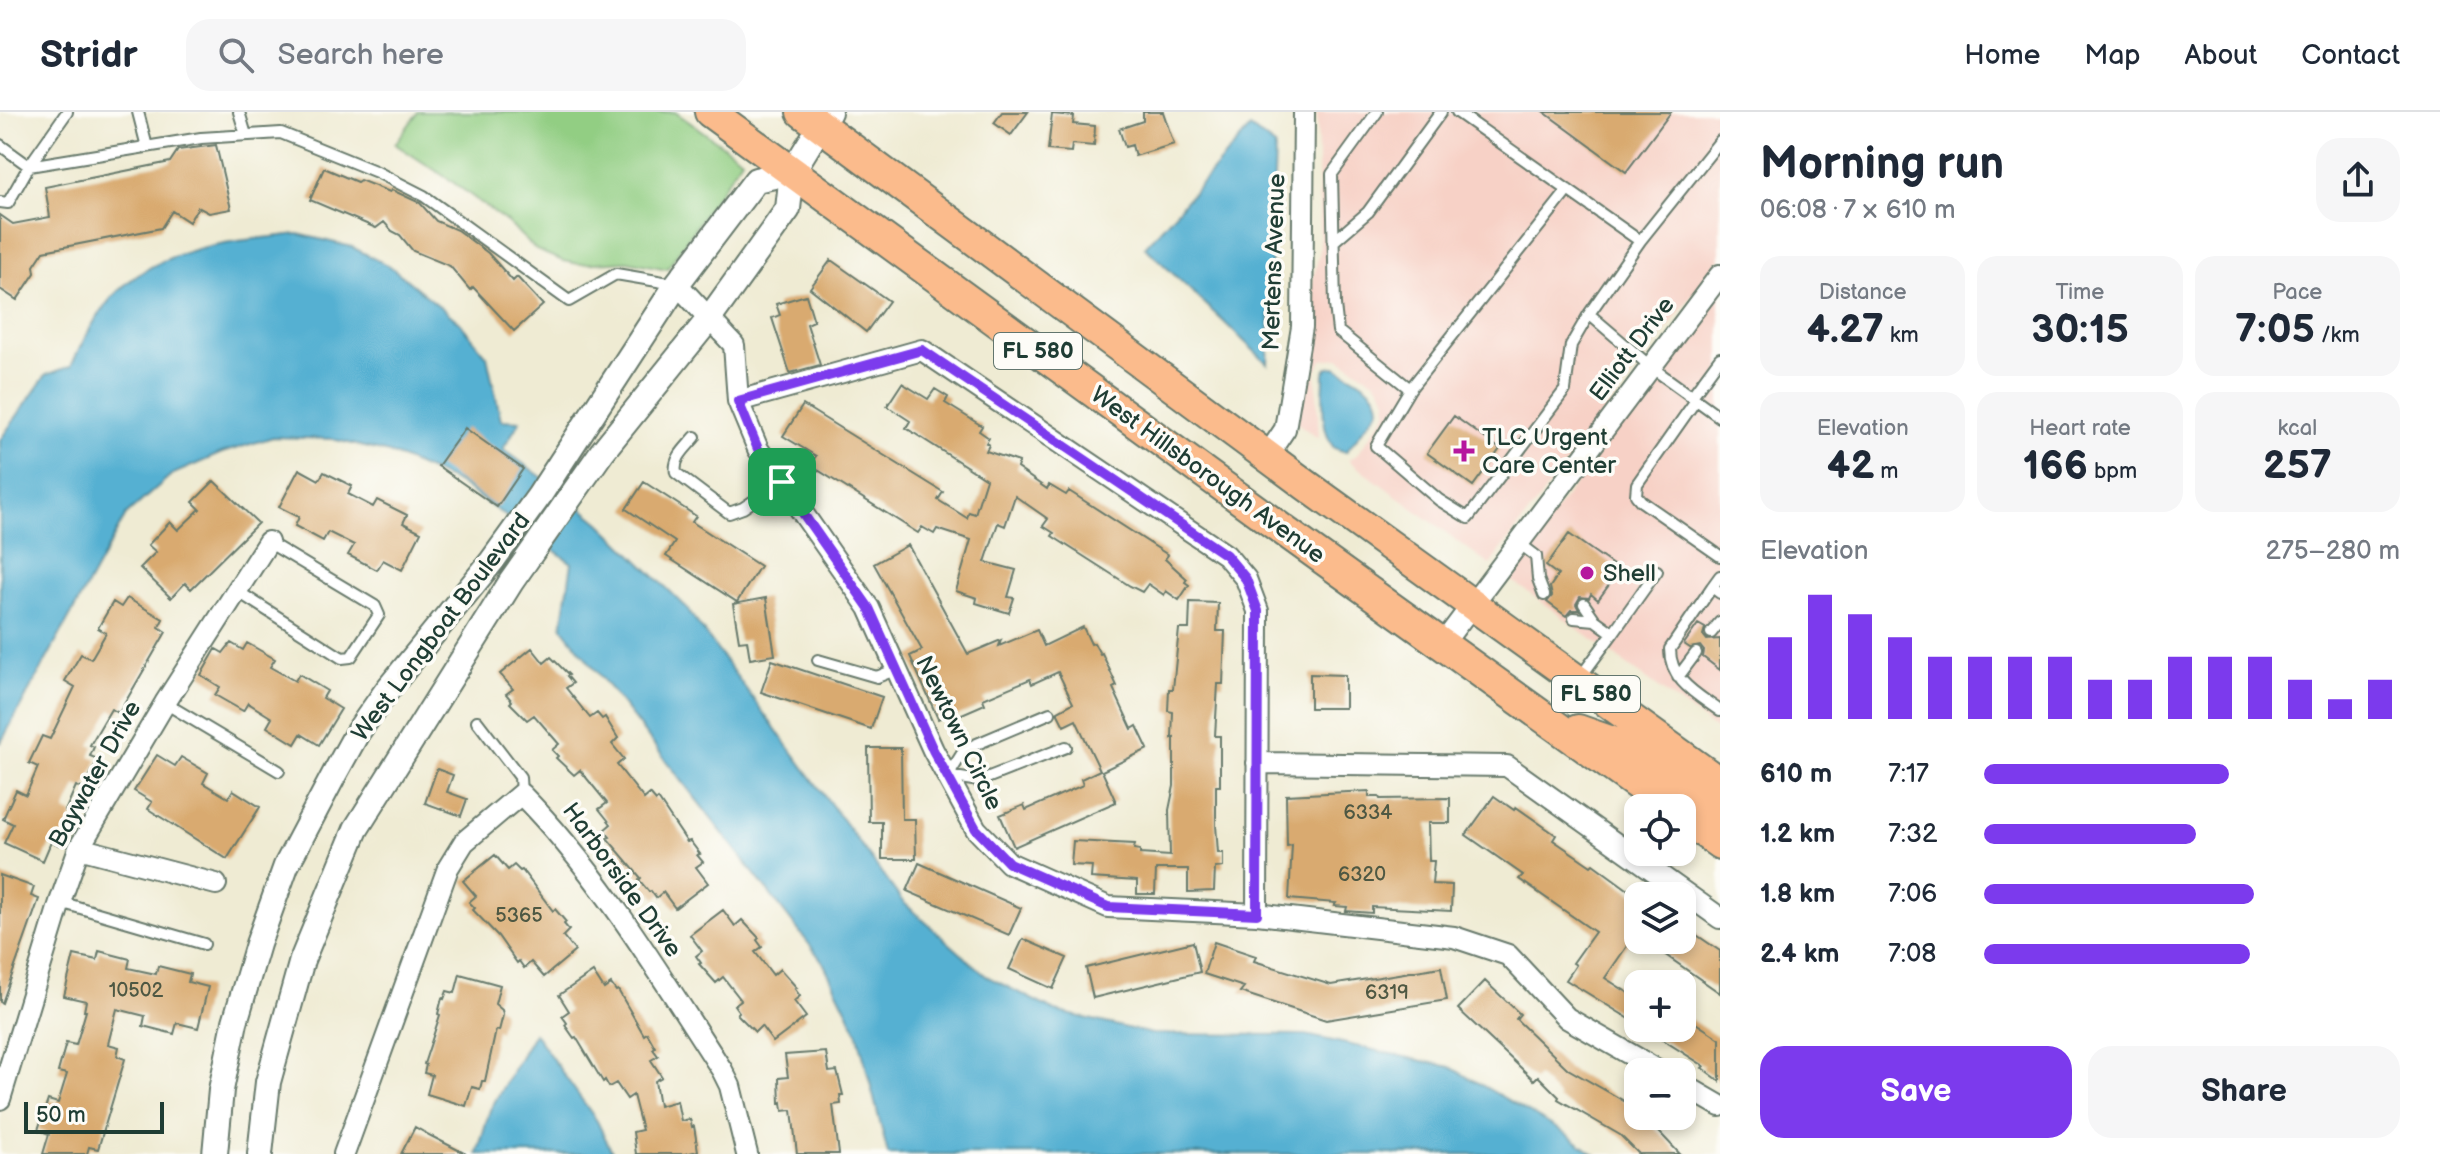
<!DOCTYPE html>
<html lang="en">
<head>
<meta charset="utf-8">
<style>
	:root { --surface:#fff; --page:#f6f6f7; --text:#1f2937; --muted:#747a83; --line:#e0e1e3; --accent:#7c3aed }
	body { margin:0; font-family:"Balsamiq Sans",sans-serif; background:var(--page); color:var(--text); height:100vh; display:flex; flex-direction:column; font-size:30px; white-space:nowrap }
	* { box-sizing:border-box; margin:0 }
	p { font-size:26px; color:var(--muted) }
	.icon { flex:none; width:44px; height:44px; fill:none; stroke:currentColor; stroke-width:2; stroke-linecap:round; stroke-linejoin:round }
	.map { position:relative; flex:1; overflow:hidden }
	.drawer { display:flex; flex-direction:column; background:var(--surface); width:720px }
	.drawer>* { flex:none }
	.fabs { position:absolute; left:1624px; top:682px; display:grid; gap:16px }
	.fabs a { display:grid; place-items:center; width:72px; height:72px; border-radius:16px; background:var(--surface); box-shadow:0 4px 12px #0003; font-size:40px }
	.scale { position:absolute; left:24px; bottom:20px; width:140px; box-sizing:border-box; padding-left:8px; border:4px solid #1f3d34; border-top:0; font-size:22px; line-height:28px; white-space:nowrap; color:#1f3d34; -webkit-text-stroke:6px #fdfcf7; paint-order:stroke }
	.pin { position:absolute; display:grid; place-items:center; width:68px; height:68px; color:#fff; margin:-34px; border-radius:16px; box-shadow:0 4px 12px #0006 }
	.round { display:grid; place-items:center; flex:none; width:84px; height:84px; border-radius:24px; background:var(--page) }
	.overview { display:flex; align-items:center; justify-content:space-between; height:136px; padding:0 40px }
	h1 { font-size:44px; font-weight:800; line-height:60px }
	.stats { display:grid; grid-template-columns:repeat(3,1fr); gap:12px; height:136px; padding:8px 40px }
	.stats div { display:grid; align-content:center; border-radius:20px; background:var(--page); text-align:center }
	.stats b { font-size:40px; font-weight:800 }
	.stats small { font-size:22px; font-weight:400 }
	.stats p { font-size:22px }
	.chart { height:224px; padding:16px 40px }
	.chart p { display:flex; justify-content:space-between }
	.chart svg { width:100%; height:144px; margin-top:8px; stroke:var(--accent); stroke-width:6 }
	.primary-button { display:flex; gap:16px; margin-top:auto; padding:16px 40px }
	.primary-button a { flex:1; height:92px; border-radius:24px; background:var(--accent); color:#fff; font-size:32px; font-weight:800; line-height:92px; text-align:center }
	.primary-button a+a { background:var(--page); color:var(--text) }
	ul { padding:0 40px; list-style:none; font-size:26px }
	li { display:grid; grid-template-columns:128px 96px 1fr; align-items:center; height:60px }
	li i { height:20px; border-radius:10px; background:var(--accent) }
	header { display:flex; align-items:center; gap:48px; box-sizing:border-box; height:112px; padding:0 40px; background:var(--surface); border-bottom:2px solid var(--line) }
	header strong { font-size:38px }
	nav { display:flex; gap:44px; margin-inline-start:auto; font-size:28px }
	.search { width:560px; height:72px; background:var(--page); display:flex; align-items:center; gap:20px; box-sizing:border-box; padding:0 28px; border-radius:24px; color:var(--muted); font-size:30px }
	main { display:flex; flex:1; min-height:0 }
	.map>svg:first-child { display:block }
</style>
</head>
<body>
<header>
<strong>Stridr</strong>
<div class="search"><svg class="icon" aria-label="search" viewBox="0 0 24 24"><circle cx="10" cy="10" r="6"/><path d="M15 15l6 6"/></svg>Search here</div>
<nav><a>Home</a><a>Map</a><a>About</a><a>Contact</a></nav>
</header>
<main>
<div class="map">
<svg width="1720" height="1042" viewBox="0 0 1720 1042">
	<rect width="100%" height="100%" fill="#fdfcf7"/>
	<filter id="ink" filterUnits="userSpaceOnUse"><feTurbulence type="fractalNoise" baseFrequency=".0125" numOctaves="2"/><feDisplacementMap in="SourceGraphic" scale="16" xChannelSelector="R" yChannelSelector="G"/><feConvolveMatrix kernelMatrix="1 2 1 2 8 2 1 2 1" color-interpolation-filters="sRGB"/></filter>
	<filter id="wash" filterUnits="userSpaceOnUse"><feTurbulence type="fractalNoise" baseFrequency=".006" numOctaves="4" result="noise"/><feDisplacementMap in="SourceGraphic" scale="32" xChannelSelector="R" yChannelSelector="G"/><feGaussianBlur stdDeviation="1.8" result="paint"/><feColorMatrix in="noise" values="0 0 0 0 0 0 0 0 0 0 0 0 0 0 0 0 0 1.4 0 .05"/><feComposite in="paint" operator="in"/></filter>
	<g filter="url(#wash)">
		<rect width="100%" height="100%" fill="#efebd3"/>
		<path fill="#f7d1c6" d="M1317 0H1720V146L1490 453 1348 348 1357 343 1386 301 1387 287 1376 270 1339 246 1322 248 1316 261 1319 327 1296 310 1312 172 1320 138Z
			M1720 180V621L1506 464Z"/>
		<path fill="#92ce83" stroke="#58865c" stroke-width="2" d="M418 0H675L742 47 667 157 627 149 579 152 563 149 536 138 508 111 450 68 395 32Z"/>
		<path fill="#54b0d2" stroke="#3a7683" stroke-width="2" d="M1250 16 1275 34 1268 252 1145 135Z
			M298 122 352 135 391 155 459 210 487 244 501 308 520 309 503 337 558 377 600 411 684 493 903 790 986 864 1055 899 1152 922 1306 923 1450 955 1565 1021 1594 1042H888L857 919 823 850 562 515 572 451 457 370 389 341 332 327 273 325 222 341 171 363 126 403 0 632V328L46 263 71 254C84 227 98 198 120 177 169 132 236 129 298 122Z
			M1336 255C1352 265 1380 275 1379 297L1346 340 1334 336C1319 316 1324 284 1324 261L1327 256Z
			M534 921 597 1009 613 1042H477L490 998Z"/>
		<g id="blocks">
			<path fill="#d9aa70" d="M1002 0H1028L1011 23 994 11Z
				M1143 0H1163L1174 32 1135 44 1132 33 1125 35 1119 17 1143 9Z
				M1544 0H1671L1626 60Z
				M1052 2 1074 4 1073 12 1095 14 1094 34 1072 32 1071 40 1048 38Z
				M216 33 231 97 209 101 198 95 189 110 172 99 161 116 44 139 34 154 35 161 17 188 0 177V103L13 112 50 105 45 75 170 50 178 38Z
				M324 56 357 70 360 68 390 80 392 78 420 91 436 109 457 118 488 141 513 169 517 165 543 193 514 219 473 175 470 178 450 154 413 139 400 123 392 119 384 110 376 116 310 88Z
				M831 148 889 189 866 220 810 176Z
				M806 183 814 209 807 212 820 253 790 261 772 206 780 203 776 192Z
				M902 271 928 287 935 277 948 285 945 291 982 314 979 319 989 326 986 331 989 333 986 339 1019 350 1017 356 1047 377 1049 373 1066 383 1069 379 1168 443 1165 447 1187 467 1185 470 1189 473 1179 488 1166 479 1164 483 1148 472 1142 480 1130 474 1052 424 1054 421 1043 414 1048 407 1015 384 1005 414 998 411 985 450 1016 458 1008 485 1014 486 1009 501 976 491 977 486 956 479 971 428 937 417 934 422 922 415 918 421 810 353 816 344 783 324 803 293 943 380 938 388 967 406 969 400 975 402 986 367 906 316 910 309 887 294Z
				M1454 304 1500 337 1473 374 1427 341Z
				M465 316 523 357 497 395 438 354Z
				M299 357 319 368 324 360 352 374 348 382 373 395 377 388 407 403 403 411 421 420 402 458 383 448 377 458 348 443 354 433 328 420 323 429 295 414 299 405 279 395Z
				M214 369 258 411 191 477 185 471 171 486 140 456 156 440 148 433 170 410 178 418 200 397 193 390Z
				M644 370 696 404 692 410 760 454 737 490 666 444 675 430 626 397Z
				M1569 422 1620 458 1598 488 1591 482 1589 486 1580 485 1576 492 1579 498H1571L1566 504 1547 490 1552 484 1550 475 1558 463 1546 454Z
				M908 433 968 542 1001 528 999 534 1037 518 1044 534 1083 515 1091 532 1094 531 1100 542 1102 541 1117 574 1113 576 1132 617 1137 614 1148 637 1102 659 1116 690 1014 735 1000 703 1024 693 1026 698 1083 673 1081 667 1100 658 1076 608 1064 614 1058 602V599L1073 591 1058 560 1032 572 1030 567 983 587 985 592 955 605 952 601 938 607 910 544 922 538 874 452Z
				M127 486 163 507 159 515 166 520 119 601 111 597 90 633 94 635 90 644 98 647 84 677 76 674 65 699 73 703 59 733 51 730 43 749 4 731 13 712 3 707 16 678 26 683 38 655 29 651 42 624 50 627 75 575 65 569 81 542 91 547 106 521 98 516 113 490 121 495Z
				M766 486 775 543 750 547 747 528 739 529 733 492Z
				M1190 490 1218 491 1217 519H1225L1223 572H1218L1215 624H1220V674H1216V713L1218 741H1223V755L1215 756 1214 779 1188 780V757H1156L1155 782H1137V769L1091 766 1092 754 1071 753 1073 729 1135 732 1134 737 1140 738V742L1170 744 1169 698 1174 674V625L1172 626 1173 600 1168 599 1169 577H1173L1179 517H1189Z
				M1698 512 1705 516 1703 523 1707 528 1720 527V558L1703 545 1704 539 1700 534 1690 536 1684 532Z
				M231 531 243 538 247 531 275 547 270 555 295 569 299 562 327 579 323 586 341 597 319 633 301 622 295 632 267 615 272 606 248 591 243 599 215 583 220 575 201 563 216 537 223 541Z
				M532 536 544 551 551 545 569 563 567 564 573 571 566 576 590 606 597 601 602 607 605 605 618 626 612 632 624 647 617 653 644 687 650 682 656 689 658 687 687 730 690 729 700 742 697 743 703 750 696 755 708 771 675 796 663 780 656 786 651 779 649 780 639 768 641 766 607 726 610 725 604 718 611 712 599 697 607 691 580 658 574 663 556 646 558 644 552 638 559 632 534 603 527 608 510 591 512 589 506 582 513 577 500 562Z
				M772 548 882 585 871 617 761 580Z
				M1310 562 1345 563V596H1310Z
				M868 636H901L902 707H915L916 747H882V710H869Z
				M157 643 175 654 181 645 208 661 203 671 228 686 233 678 260 695 227 747 148 697 152 690 134 679Z
				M437 657 453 663 447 680 467 687 461 704 425 691Z
				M1369 679V685H1379L1380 687 1450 686V711H1428L1429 749H1434L1432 772 1452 773 1451 799 1372 795V801L1346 799 1347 795 1334 794 1336 791 1289 787 1292 733 1287 734 1286 683Z
				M1494 684 1514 698 1516 695 1556 723 1553 728 1591 754 1593 752 1638 785V818L1605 866 1638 887V912L1566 868 1576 853 1573 851 1595 820 1519 767 1523 763 1466 723Z
				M495 743 508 758 514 753 520 759 522 758 553 799 555 797 566 810 564 812 569 818 563 824 575 839 544 865 531 850 524 856 519 849 517 851 498 824 473 798 475 796 469 790 476 784 463 769Z
				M919 751 1021 796 1009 823 907 779Z
				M0 763 34 775 31 784 39 787 2 891 0 890Z
				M723 798 735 814 742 808 759 826 757 828 762 835 755 840 773 863 780 857 797 876 795 877 800 884 794 889 806 905 773 930 761 914 755 920 737 902 739 900 734 893 741 888 723 865 716 871 699 852 701 851 696 844 702 839 690 823Z
				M1682 813 1720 839V881L1657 837 1664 828H1682Z
				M1023 827 1067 846 1053 877 1009 857Z
				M1193 830 1200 860 1093 886 1086 856Z
				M1214 830 1256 844 1254 849 1331 873 1441 855 1447 888 1326 908 1240 880 1244 875 1204 862Z
				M99 839 130 847 128 856 156 862 158 854 190 862 188 870 208 875 198 916 177 911 174 922 143 914 145 904 117 897 108 932 119 935 117 944 125 947 98 1037 89 1035 87 1042H43L49 1022 38 1018 48 988 58 991 67 962 58 960 66 931 76 933 86 899H84L86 889 64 884 74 843 97 848Z
				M593 860 604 877 611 872 616 879 618 878 644 923 647 921 655 935 653 937 658 944 651 948 662 965 655 969 659 994 677 989 681 1009 690 1007 692 1015 694 1014 698 1039 685 1042H636L633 1020 642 1018 633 983 627 987 616 971 609 975 605 968 603 970 576 925 574 926 565 913 567 911 562 904 569 899 559 883Z
				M460 862 500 873 495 892 502 898 503 903 499 919 496 918 485 969H482L480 977 472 975 466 994 427 982 432 963 424 961 426 953 424 952 440 903 438 902 442 886 444 887 447 879 455 881Z
				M1485 869 1520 902 1516 907 1568 957 1636 996 1638 1004H1644L1680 1042H1639L1620 1023 1558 987 1559 985 1538 964 1534 968 1458 897Z
				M1682 902 1720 927V969L1702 956 1704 954 1644 916H1682Z
				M826 940 829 960 837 959 843 983H840L841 992 833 993 839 1042H797L792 998 783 999 782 990 780 991 779 966 788 965 785 943Z
				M415 1015 431 1024 466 1042H401Z"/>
		</g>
	</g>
	<g filter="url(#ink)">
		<use href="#blocks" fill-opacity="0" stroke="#687a6c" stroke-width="2"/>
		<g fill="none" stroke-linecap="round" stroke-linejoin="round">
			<defs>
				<path id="service" d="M138 0 147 35
					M239 0 246 23
					M1377 0 1332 62 1335 193 1338 219 1410 277 1568 78
					M1457 0 1640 129 1589 202 1651 255 1720 305
					M0 33 29 54 201 26 281 21 377 60 424 84 569 189 616 162 675 172
					M0 90 8 91 29 54 67 0
					M1640 129 1720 29
					M1333 130 1368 100 1441 0
					M1410 277 1376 334 1439 388 1468 406 1565 278 1571 233 1589 202
					M1692 284 1720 246
					M1696 288 1637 372 1636 383 1641 389 1720 444
					M695 325C686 336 673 346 676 361L729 401 743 396 782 370
					M1519 431 1536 444 1538 467 1544 483
					M1712 475 1720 464
					M237 479 342 546 351 545 379 503 375 494 268 430
					M1720 481 1712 475 1670 537C1670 569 1697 582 1720 599
					M1574 506 1595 508
					M1613 521 1657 459
					M1711 521 1720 510
					M818 548 877 565 897 557
					M1678 565 1696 541
					M1579 567 1613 521 1595 508 1584 492
					M165 591 279 659
					M1050 601 965 637 948 664 979 669 1066 635
					M477 609 520 665 521 682
					M60 790 204 832"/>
				<path id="minor" d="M677 172 734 233 738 289 922 238 1226 443 1246 467 1258 499 1257 802
					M738 289 758 337 869 496 933 638 976 717 1009 751 1108 795 1257 802 1454 825 1508 843 1567 906 1661 960
					M1267 344 1285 317 1302 215 1304 0
					M1442 533 1720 163
					M1257 651 1507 654 1720 806
					M79 736 216 772
					M1682 972 1720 994
					M0 987 60 790 79 736 165 591 268 430
					M344 1042 448 756 464 730 521 682C601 763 660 863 722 958L730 974 747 1042"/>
				<path id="tertiary" d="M215 1042 221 978 235 910 258 832 286 754 335 661 357 621 388 577 492 449 539 384 677 172 756 68 792 60
					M260 1042 268 970 302 848 356 717 511 470 602 340 709 207 788 97 792 60 829 0"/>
				<path id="primary" d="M710 0 1276 413 1670 696
					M802 0 1306 373 1720 671
					M1578 618 1618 632 1720 700
					M1682 705 1720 732"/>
			</defs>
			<use href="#service" stroke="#687a6c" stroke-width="14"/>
			<use href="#minor" stroke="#687a6c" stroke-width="24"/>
			<use href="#tertiary" stroke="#687a6c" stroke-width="28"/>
			<use href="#primary" stroke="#687a6c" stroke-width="34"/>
			<use href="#service" stroke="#fff" stroke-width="10"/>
			<use href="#minor" stroke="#fff" stroke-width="20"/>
			<use href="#tertiary" stroke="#fff" stroke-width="24"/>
			<use href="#primary" stroke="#fbbb8c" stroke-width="30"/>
		</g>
	</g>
	<g fill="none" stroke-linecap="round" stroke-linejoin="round" filter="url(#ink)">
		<defs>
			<path id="route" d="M922 238 1226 443 1246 467 1258 499 1257 802 1108 795 1009 751 976 717 933 638 869 496 758 337 738 289Z"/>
		</defs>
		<use href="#route" stroke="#fff" stroke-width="16"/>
		<use href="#route" stroke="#7c3aed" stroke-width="10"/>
	</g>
	<g fill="#b5179e" stroke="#fdfcf7" stroke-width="3">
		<path d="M1460 327h8v8h8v8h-8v8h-8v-8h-8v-8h8z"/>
		<circle cx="1587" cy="461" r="8"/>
	</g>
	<g text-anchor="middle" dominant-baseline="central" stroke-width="7" stroke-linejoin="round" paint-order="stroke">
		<g font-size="20" fill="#4e5843">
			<text x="1368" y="701">6334</text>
			<text x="1362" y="763">6320</text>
			<text x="519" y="804">5365</text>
			<text x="136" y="879">10502</text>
			<text x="1387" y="881">6319</text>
		</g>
		<g fill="#fdfcf7" stroke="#62766e" stroke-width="2">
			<rect x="994" y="221" width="88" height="36" rx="6"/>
			<rect x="1552" y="564" width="88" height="36" rx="6"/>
		</g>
		<g font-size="22" font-weight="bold" fill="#1f3d34">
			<text x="1038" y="239">FL 580</text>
			<text x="1596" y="582">FL 580</text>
		</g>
		<g font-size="24" fill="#1f3d34" stroke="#fdfcf7">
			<text transform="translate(1274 150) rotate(-88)">Mertens Avenue</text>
			<text transform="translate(1632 237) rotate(-53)">Elliott Drive</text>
			<text transform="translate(1208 363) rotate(36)">West Hillsborough Avenue</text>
			<text transform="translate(441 515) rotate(-53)">West Longboat Boulevard</text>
			<text transform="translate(959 621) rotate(64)">Newtown Circle</text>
			<text transform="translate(95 662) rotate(-61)">Baywater Drive</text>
			<text transform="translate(622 768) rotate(54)">Harborside Drive</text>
		</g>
		<g font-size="24" fill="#1f3d34" stroke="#fdfcf7" text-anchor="start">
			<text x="1482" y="325">TLC Urgent<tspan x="1482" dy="28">Care Center</tspan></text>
			<text x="1603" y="461">Shell</text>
		</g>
	</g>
</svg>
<div class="fabs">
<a><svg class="icon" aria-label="locate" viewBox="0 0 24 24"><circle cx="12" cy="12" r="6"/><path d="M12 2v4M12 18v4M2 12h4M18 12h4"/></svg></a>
<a><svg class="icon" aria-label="layers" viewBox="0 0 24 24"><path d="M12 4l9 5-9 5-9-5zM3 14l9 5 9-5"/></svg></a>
<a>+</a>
<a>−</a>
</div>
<div class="scale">50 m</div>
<div class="pin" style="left:782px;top:370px;background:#1e9e55"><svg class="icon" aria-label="arrive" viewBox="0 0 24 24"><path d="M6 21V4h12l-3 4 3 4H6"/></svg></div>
</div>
<section class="drawer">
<div class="overview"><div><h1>Morning run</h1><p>06:08 · 7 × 610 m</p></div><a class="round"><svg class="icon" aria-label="share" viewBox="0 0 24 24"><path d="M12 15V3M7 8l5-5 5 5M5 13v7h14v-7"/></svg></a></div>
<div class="stats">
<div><p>Distance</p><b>4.27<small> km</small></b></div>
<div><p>Time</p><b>30:15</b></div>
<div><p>Pace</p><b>7:05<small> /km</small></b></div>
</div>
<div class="stats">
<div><p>Elevation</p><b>42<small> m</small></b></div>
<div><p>Heart rate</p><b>166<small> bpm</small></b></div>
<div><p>kcal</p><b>257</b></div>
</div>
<div class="chart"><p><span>Elevation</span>275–280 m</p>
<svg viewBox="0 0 160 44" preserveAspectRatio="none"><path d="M5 44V19M15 44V6M25 44V12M35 44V19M45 44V25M55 44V25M65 44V25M75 44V25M85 44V32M95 44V32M105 44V25M115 44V25M125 44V25M135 44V32M145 44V38M155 44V32"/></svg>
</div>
<ul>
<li><b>610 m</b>7:17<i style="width:59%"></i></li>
<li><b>1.2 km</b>7:32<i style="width:51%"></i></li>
<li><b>1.8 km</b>7:06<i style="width:65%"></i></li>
<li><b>2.4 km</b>7:08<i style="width:64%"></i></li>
</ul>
<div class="primary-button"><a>Save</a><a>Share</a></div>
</section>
</main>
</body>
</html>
